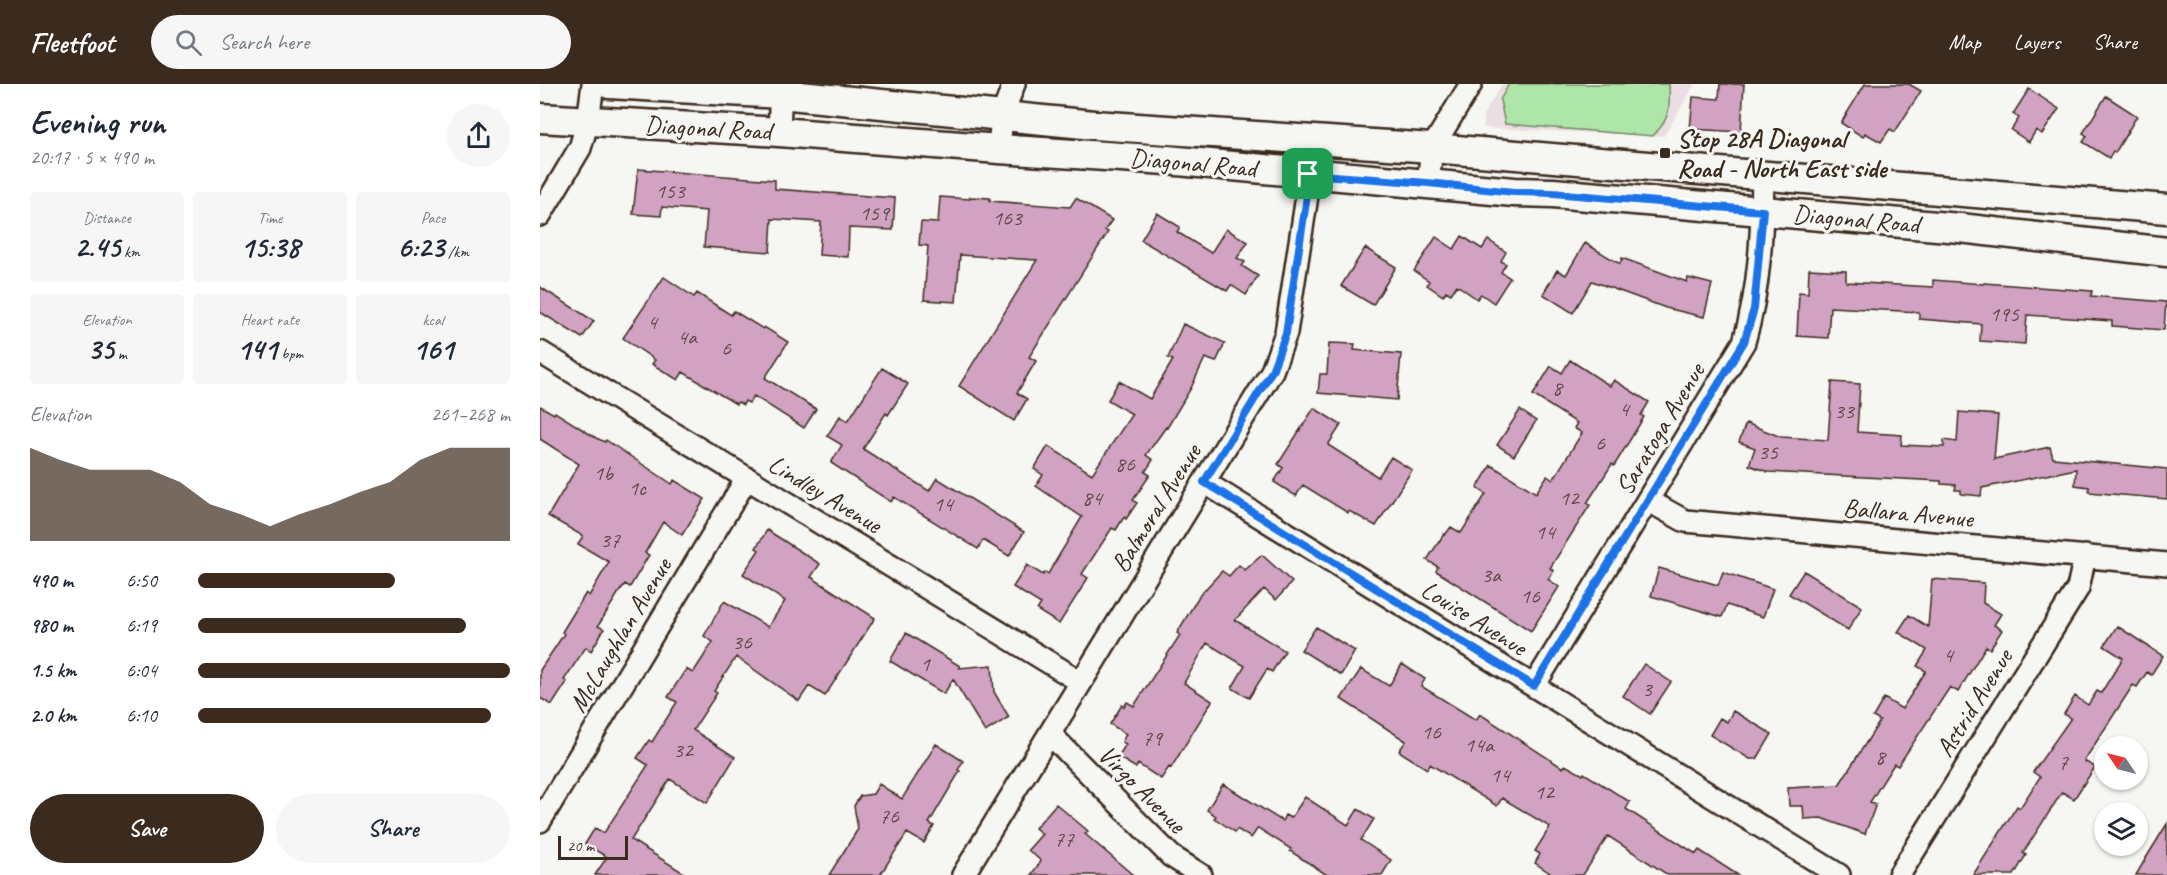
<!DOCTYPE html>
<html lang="en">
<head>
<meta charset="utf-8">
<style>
	:root { --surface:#fff; --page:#f6f6f7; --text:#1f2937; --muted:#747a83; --accent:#3b2a1e }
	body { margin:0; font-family:Caveat,sans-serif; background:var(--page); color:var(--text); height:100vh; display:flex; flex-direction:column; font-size:22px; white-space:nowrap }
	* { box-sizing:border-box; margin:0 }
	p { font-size:20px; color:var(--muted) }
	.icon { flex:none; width:33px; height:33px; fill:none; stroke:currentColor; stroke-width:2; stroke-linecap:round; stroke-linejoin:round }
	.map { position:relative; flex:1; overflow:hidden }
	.drawer { display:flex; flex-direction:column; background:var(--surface); width:540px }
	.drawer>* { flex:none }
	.needle { width:39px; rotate:305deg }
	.controls { position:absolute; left:1554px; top:652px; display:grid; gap:12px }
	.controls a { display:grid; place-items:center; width:54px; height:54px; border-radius:50%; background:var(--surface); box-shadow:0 2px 4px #0004; font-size:30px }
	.scale { position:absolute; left:18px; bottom:15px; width:70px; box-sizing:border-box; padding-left:6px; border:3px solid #3b2a1e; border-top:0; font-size:16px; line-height:21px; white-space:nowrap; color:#3b2a1e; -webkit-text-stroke:4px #f6f6f2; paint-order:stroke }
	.pin { position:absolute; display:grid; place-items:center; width:51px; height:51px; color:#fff; margin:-26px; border-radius:12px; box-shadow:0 3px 9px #0006 }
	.round { display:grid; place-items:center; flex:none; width:63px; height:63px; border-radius:32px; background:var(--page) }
	.headline { display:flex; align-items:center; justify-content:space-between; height:102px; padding:0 30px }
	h1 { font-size:33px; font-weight:700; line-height:45px }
	.stats { display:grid; grid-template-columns:repeat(3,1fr); gap:9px; height:102px; padding:6px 30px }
	.stats div { display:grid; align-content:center; border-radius:6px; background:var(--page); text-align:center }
	.stats b { font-size:30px; font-weight:700 }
	.stats small { font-size:16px; font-weight:400 }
	.stats p { font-size:16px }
	.chart { height:168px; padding:12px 30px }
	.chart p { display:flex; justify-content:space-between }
	.chart svg { width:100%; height:108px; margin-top:6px; fill:var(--accent); opacity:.7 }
	.cta { display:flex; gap:12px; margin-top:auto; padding:12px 30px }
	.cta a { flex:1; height:69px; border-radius:36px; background:var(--accent); color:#fff; font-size:24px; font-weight:700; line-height:69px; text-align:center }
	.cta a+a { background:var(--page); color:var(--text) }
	ul { padding:0 30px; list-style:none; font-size:20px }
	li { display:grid; grid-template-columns:96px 72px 1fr; align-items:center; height:45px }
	li i { height:15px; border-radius:8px; background:var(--accent) }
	header { display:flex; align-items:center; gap:36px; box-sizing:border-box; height:84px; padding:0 30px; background:var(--accent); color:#fff }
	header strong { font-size:28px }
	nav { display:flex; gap:33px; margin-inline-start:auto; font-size:21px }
	.search { width:420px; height:54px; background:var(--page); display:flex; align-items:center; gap:15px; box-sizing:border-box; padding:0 21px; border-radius:33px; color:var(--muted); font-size:22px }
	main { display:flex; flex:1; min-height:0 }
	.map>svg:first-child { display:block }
</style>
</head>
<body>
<header>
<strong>Fleetfoot</strong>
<div class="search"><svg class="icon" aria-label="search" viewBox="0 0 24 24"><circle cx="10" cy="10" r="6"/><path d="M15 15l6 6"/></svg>Search here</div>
<nav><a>Map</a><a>Layers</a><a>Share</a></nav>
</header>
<main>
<section class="drawer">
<div class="headline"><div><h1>Evening run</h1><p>20:17 · 5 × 490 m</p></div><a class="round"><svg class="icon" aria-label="share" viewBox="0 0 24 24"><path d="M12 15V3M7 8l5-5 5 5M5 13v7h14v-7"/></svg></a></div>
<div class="stats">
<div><p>Distance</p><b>2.45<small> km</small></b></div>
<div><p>Time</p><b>15:38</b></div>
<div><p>Pace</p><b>6:23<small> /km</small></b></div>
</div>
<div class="stats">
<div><p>Elevation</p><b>35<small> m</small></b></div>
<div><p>Heart rate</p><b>141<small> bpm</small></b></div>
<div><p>kcal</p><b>161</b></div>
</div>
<div class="chart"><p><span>Elevation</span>261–268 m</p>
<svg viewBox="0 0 160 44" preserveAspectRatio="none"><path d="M0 44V6L10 11L20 15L30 15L40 15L50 20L60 29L70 33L80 38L90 33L100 29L110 24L120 20L130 11L140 6L150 6L160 6V44z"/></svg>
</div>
<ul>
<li><b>490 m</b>6:50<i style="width:63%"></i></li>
<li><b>980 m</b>6:19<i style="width:86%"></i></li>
<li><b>1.5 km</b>6:04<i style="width:100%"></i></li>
<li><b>2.0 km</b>6:10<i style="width:94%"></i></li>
</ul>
<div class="cta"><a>Save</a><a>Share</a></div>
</section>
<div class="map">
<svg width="1627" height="791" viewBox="0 0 1627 791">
	<rect width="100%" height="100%" fill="#f6f6f2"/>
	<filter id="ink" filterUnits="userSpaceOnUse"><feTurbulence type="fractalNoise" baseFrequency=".0167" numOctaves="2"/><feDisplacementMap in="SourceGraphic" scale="12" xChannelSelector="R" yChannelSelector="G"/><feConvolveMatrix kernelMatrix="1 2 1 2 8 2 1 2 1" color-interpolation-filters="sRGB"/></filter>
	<g filter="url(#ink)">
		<path fill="#ebdde4" d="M962 0H1155L1124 52 944 44 943 31Z"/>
		<path fill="#aee5a8" stroke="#748863" stroke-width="1.5" d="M969 0H1129C1130 24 1131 33 1113 52L965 40 960 16Z"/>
		<path fill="#d1a2c2" stroke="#3b2a1e" stroke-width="1.5" d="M1180 0H1204L1201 48 1150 45 1153 13 1179 15Z
			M1325 0H1369L1381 7 1355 48 1350 45 1341 58 1325 49 1323 53 1301 39Z
			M1489 5 1519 25 1502 50 1496 46 1489 58 1471 46 1479 34 1473 30Z
			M1566 12 1597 32 1575 69 1573 67 1569 74 1543 58 1547 52 1543 49Z
			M98 85 235 96V105L355 114 353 146 309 144 308 173 279 171 281 138 232 135 230 168 164 163 167 127 122 123 121 132 93 130Z
			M400 113 430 115V113L450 114V117L530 123 536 114 572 136 565 146 568 148 489 273 496 277 477 309 487 315 474 337 419 302 497 176 420 171 416 218 384 216 388 162 379 161 381 138 398 139Z
			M617 129 640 143 637 148 671 169 686 145 708 158 697 174 705 178 702 182 718 192 706 211 691 201 687 207 601 156Z
			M922 152 942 165 948 156 966 168 961 177 966 180 961 188 970 194 954 219 941 210 937 215 917 201 911 210 906 207 903 212 887 201 889 197 874 187 896 153 914 165Z
			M1045 159 1080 180 1082 174 1147 198 1148 194 1172 200 1164 233 1126 224 1052 197 1033 229 1003 210 1017 186 1026 191Z
			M825 164 856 183 833 221 801 202Z
			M1269 185 1306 187V198L1393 203V196L1443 200 1444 199 1552 207 1551 212 1626 218 1624 246 1572 242V237L1487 231 1485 260 1440 257 1441 240 1379 235V228L1290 223 1288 254 1257 252 1259 208 1268 209Z
			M124 193 154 213 157 209 191 231 194 227 223 245 224 243 248 258 225 294 276 325 264 344 214 312 209 319 205 317 203 321 198 318 196 320 143 288 138 296 112 280 115 276 83 254Z
			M0 203 54 237 42 254 0 228Z
			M643 240 685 259 676 278 665 274 651 304 627 344 626 343 606 371 613 376 605 388 610 391 593 416 597 419 586 435 584 433 576 446 572 444 542 490 548 494 519 540 497 526 501 520 473 503 487 481 503 491 505 488 508 490 542 433 496 402 503 391 494 385 508 362 552 390 592 330 568 316 579 297 610 315 633 276 628 274Z
			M789 259 815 260 814 266 861 270 857 316 778 309 780 290H787Z
			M1030 276 1070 302 1074 296 1109 318 1101 331 1104 333 1074 382 1072 380 1047 419 1050 421 1010 484 1014 487 1008 495 1019 503 991 547 896 487 898 483 887 476 904 450 905 451 911 443 921 449 946 410 937 404 951 381 996 409 1007 392 1013 396 1042 349 1034 344 1037 339 993 311 1011 282 1022 289Z
			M342 284 368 300 348 331 346 329 323 365 389 407 397 394 484 448 469 472 443 456 438 465 354 413 351 418 291 379 302 361 287 352 300 332 308 337Z
			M1292 298 1320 300 1317 348 1362 351 1361 361 1404 363V356L1417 358 1419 328 1458 331 1454 375 1510 363 1513 374 1627 385V415L1549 408V403L1535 401 1536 385 1442 404 1441 412 1421 410V406H1415L1416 401 1401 400V397L1228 388 1209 381 1215 364 1199 358 1206 339 1241 353 1288 356Z
			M0 322 14 330 15 328 56 354 65 358 66 356 132 400 134 396 165 415 142 451 123 438 105 469 109 471 90 503 85 500 79 508 58 542 64 545 51 567 46 563 24 596 27 598 12 621 0 614V586L24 550 22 548 46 509 49 512 69 478 38 460 43 452 8 432 39 380 0 355Z
			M774 324 801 341 788 361 838 393 851 373 872 386 836 442 809 427 808 429 763 401 756 412 734 398 743 384 738 380Z
			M980 326 996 337 974 372 957 361Z
			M227 446 280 480 271 493 335 534 285 612 269 602 259 617 196 573 174 607 177 609 153 646 195 673 167 719 130 695 91 756 147 791H55L67 773 45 760 55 744 64 749 108 681 97 674 109 656 112 658 137 618 128 613 146 585 153 589 173 558 164 552 184 517 228 543 245 517 203 490 219 466 216 464Z
			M722 471 752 498 736 516 724 505 695 536 745 567 732 588 727 585 709 614 692 604 705 582 667 559 644 599 672 617 631 684 629 683 621 695 598 680 596 684 578 673 586 660 582 658 586 650 570 640 582 621 584 623 587 618 594 622 640 551 637 549 659 512 682 487 689 492 699 481 705 486Z
			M1119 484 1178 501 1183 488 1233 505 1223 533 1187 521 1182 533 1111 512Z
			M1264 487 1322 523 1308 546 1249 510Z
			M1392 495 1444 499 1443 519 1461 530 1454 541 1462 546 1450 565 1446 562 1418 608 1410 603 1358 682 1354 680 1330 718 1336 720 1325 750 1281 734 1264 735 1263 722H1249L1248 704 1299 701 1340 637 1333 633 1344 614 1362 625 1386 587 1377 582 1387 566 1358 548 1369 531 1388 543Z
			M1577 542 1623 572 1611 591 1607 588 1597 603 1593 601 1544 677 1555 683 1534 715 1522 708 1483 769 1486 771 1474 791H1433L1477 722 1480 724 1500 693 1493 688 1531 634 1524 630 1535 612 1548 621 1557 607 1561 609 1583 574 1564 562Z
			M776 543 815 567 801 591 761 566Z
			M366 549 420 582 419 584 452 581 454 608 469 633 445 648 413 595 404 610 350 577Z
			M862 580 885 595 881 602 936 636 940 630 1023 684 1025 681 1043 691 1044 689 1090 718 1086 725 1156 770 1159 766 1198 791H1128L1068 752 1043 791H1013L995 779 1000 770 995 767 1010 743 962 714 957 722 890 680 887 685 859 667 866 657 801 615 821 585 849 602Z
			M1104 580 1131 598 1110 630 1083 612Z
			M1193 627 1232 650 1217 675H1210L1170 651 1180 634 1187 638Z
			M396 660 423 677 418 686 420 687 389 739 394 742 384 759 367 749 340 791H289L318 745 314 722 320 712 333 710 339 700 362 715Z
			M683 700 742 737 745 731 751 734 765 713 808 741 818 725 834 735 821 756 851 776 842 791H787L750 767 751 765 718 744 711 754 697 745 695 748 674 734 676 732 667 726Z
			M516 720 548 747 545 750 593 791H491L501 777 488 766 502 750 495 744Z
			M1627 740V791H1596L1606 774Z"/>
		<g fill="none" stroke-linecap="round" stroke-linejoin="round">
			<defs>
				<path id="street" d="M239 48 241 0
					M459 65 462 32 474 0
					M888 99 892 64 931 0
					M0 131 40 64 48 37 53 0
					M0 268 541 598
					M664 398 1299 791
					M1109 417 1145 437 1627 480
					M994 602 1204 258C1220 204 1222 148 1223 92
					M510 650 631 772 661 791
					M0 737 207 394
					M423 791 732 287 746 249 767 112 770 54
					M1359 791 1538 504 1545 472"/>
				<path id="secondary" d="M69 0 240 10 554 41 892 64 1627 125
					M0 34 239 48 459 65 627 76 974 108 1013 109 1420 144 1627 168"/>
			</defs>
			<use href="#street" stroke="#3b2a1e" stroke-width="26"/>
			<use href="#secondary" stroke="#3b2a1e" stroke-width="33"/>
			<use href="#street" stroke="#f6f6f2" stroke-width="21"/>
			<use href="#secondary" stroke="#f6f6f2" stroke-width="28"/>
		</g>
	</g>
	<g fill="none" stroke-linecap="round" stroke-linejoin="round" filter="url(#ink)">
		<defs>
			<path id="route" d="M768 90 888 99 974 108 1013 109 1223 127 1214 225 1204 258 994 602 664 398 732 287 746 249 767 112Z"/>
		</defs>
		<use href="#route" stroke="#fff" stroke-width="12"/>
		<use href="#route" stroke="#1a73e8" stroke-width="8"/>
	</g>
	<rect fill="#3b2a1e" stroke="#f6f6f2" stroke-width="2" x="1119" y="63" width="12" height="12" rx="3"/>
	<g text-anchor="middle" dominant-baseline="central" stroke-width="6" stroke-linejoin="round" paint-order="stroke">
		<g font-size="22" fill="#604847">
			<text x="130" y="107">153</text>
			<text x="334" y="129">159</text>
			<text x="467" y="134">163</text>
			<text x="1464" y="230">195</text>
			<text x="112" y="238">4</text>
			<text x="147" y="253">4a</text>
			<text x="186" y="264">6</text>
			<text x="1017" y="304">8</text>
			<text x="1084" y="325">4</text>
			<text x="1304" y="327">33</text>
			<text x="1060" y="359">6</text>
			<text x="1228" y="368">35</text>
			<text x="585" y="380">86</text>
			<text x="63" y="389">1b</text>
			<text x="97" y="404">1c</text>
			<text x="552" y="414">84</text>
			<text x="1029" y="414">12</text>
			<text x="403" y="420">14</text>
			<text x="1005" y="448">14</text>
			<text x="70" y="456">37</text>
			<text x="951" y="491">3a</text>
			<text x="990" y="512">16</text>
			<text x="202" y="558">36</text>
			<text x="1408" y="571">4</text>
			<text x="385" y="580">1</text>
			<text x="1107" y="605">3</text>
			<text x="891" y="648">16</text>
			<text x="612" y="654">79</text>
			<text x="939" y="661">14a</text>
			<text x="143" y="666">32</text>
			<text x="1340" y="673">8</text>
			<text x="1523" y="678">7</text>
			<text x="960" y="691">14</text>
			<text x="1004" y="708">12</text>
			<text x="349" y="732">76</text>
			<text x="524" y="755">77</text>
		</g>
		<g font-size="26" fill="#3b2a1e" stroke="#f6f6f2">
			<text transform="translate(168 44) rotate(3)">Diagonal Road</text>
			<text transform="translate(653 79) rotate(5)">Diagonal Road</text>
			<text transform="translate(1316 135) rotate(5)">Diagonal Road</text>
			<text transform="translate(1120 345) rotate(-59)">Saratoga Avenue</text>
			<text transform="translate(285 410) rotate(31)">Lindley Avenue</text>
			<text transform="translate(616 424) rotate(-58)">Balmoral Avenue</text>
			<text transform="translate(1368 429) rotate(5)">Ballara Avenue</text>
			<text transform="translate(934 534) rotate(32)">Louise Avenue</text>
			<text transform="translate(80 551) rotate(-59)">McLaughlan Avenue</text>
			<text transform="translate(1434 619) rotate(-58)">Astrid Avenue</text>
			<text transform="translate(602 705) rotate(45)">Virgo Avenue</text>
		</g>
		<g font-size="26" font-weight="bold" fill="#3b2a1e" stroke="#f6f6f2" text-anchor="start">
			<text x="1137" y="54">Stop 28A Diagonal<tspan x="1137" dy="30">Road - North East side</tspan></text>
		</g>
	</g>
</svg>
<div class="controls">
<a><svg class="needle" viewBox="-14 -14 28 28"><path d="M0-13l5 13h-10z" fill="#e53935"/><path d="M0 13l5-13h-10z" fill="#747a83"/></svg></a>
<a><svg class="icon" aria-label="layers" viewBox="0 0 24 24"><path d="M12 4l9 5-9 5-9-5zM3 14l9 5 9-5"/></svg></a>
</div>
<div class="scale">20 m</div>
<div class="pin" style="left:768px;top:90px;background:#1e9e55"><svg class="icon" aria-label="arrive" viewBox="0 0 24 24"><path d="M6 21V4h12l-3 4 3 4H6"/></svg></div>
</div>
</main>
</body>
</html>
